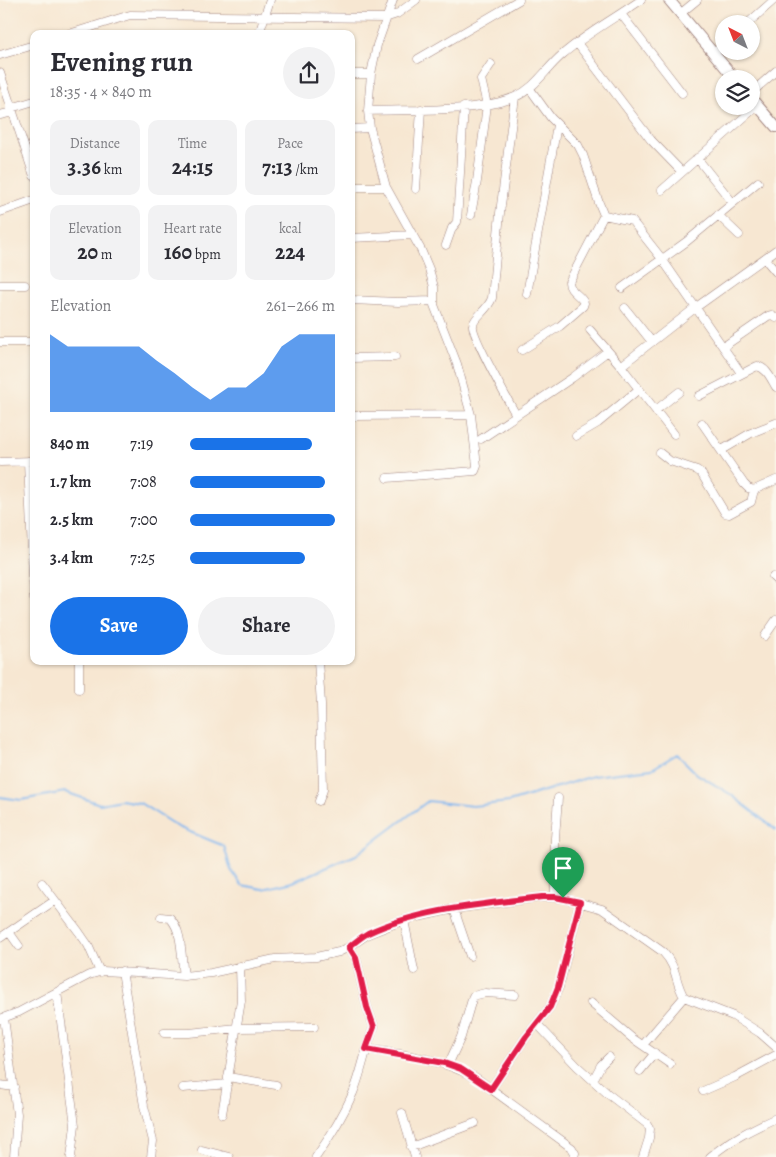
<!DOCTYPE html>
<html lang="en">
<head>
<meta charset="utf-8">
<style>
	:root { --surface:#fff; --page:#f2f2f3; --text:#2b2b33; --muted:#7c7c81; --accent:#1a73e8 }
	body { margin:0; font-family:Alegreya,serif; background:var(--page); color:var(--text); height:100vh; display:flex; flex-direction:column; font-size:19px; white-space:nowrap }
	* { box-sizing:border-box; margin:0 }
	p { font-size:16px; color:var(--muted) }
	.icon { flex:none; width:28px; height:28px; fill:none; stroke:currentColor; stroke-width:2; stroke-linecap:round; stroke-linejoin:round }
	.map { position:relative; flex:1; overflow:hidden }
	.panel { position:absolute; left:30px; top:30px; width:325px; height:635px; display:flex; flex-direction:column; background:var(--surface); border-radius:10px; box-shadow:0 1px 4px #0004 }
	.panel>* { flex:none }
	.needle { width:32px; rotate:318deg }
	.buttons { position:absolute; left:715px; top:15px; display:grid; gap:10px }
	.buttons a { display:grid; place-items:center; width:45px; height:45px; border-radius:50%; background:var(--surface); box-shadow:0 1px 4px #0004; font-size:25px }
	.pin { position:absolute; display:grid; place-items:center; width:42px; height:42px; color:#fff; margin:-51px -21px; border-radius:50% 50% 50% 0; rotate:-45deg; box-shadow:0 0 5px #0007 }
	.pin .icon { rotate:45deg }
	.round { display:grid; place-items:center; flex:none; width:52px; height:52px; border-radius:26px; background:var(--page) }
	.head { display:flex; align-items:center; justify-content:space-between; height:85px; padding:0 20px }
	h1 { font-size:28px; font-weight:700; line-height:38px }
	.metrics { display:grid; grid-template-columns:repeat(3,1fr); gap:8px; height:85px; padding:5px 20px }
	.metrics div { display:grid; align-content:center; border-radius:10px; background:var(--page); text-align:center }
	.metrics b { font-size:21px; font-weight:700 }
	.metrics small { font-size:14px; font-weight:400 }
	.metrics p { font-size:14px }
	.chart { height:140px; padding:10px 20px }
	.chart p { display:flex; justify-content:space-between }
	.chart svg { width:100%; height:90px; margin-top:5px; fill:var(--accent); opacity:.7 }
	.action { display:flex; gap:10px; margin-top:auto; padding:10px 20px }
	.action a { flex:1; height:58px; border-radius:30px; background:var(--accent); color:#fff; font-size:20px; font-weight:700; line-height:58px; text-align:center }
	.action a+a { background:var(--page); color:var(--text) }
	ul { padding:0 20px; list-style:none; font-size:16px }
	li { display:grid; grid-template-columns:80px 60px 1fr; align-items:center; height:38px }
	li i { height:12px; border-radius:6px; background:var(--accent) }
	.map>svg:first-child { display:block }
</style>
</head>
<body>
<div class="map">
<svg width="776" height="1157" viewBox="0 0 776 1157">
	<rect width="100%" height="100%" fill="#fbf7ec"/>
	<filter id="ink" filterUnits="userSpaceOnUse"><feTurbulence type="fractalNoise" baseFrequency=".02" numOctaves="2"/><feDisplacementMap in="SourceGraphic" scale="10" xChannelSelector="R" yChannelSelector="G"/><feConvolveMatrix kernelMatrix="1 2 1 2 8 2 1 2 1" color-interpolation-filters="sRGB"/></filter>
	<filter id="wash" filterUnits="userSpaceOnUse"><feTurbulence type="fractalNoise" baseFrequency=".0096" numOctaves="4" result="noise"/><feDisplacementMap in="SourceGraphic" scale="20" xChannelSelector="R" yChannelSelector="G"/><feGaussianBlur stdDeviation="1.12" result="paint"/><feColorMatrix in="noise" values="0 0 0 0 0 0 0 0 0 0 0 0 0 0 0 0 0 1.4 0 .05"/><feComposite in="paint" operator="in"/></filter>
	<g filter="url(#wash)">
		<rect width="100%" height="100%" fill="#f7e7d2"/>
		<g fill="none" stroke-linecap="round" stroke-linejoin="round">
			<path stroke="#7fb6ef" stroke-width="2" d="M0 797 21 800 65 792 100 804 121 800 140 803 178 827 224 846 231 870 242 885 263 889 293 882 356 855 428 801 473 806 509 802 593 776 652 769 677 754 697 774 730 794 776 830"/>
		</g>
	</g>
	<g filter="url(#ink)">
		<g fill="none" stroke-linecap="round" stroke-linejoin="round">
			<defs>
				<path id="minor" d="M621 14 682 93
					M680 14 697 0
					M747 24 774 0
					M69 34 130 15 385 18 397 14 416 0
					M259 34 270 0
					M577 43 651 140 682 172
					M713 54 724 44
					M0 55 34 45
					M418 59 519 0
					M0 73 34 176
					M351 74H371
					M530 89 551 118 578 145 583 155 599 203 604 215
					M751 93 776 71
					M515 97 500 213 492 298C488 310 474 317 473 325 471 335 509 402 516 415
					M11 108 34 101
					M368 111C410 109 478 113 515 97 536 88 546 68 563 54 586 34 615 18 641 0
					M0 115 13 112
					M351 129 370 128
					M351 187H386
					M416 189 421 109
					M662 190 758 105
					M733 203 758 182
					M0 212 34 200
					M471 215 477 181 487 105 481 79 491 64
					M604 215 632 221 662 259 741 373
					M718 215 739 235
					M351 238 412 235
					M446 245 452 228 457 222 464 107
					M765 259 776 272
					M0 285H25
					M622 288 686 242 733 203 697 158
					M527 294 557 125
					M351 300 398 302 433 301
					M625 308 652 342
					M590 330 621 366 674 434
					M0 342H34
					M723 347 768 316 771 315 776 318
					M522 350 560 326 583 306 584 303C580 294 569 292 569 282L604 215
					M351 358 395 357
					M621 366 695 308 776 250
					M699 396 757 366C767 368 771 379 776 387
					M656 410 679 392
					M351 416 471 415
					M702 423 744 484 748 488 754 490
					M576 436 598 423 639 389
					M481 439 572 378 608 351
					M722 450 751 433 776 423
					M660 453 670 461 697 470 701 473 725 513 729 514 751 502 754 490
					M28 461 34 599
					M0 462 34 461
					M387 478 475 471 477 466 471 415 457 364 434 305V287L429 269 421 250 386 187 370 128 368 111 371 74 377 45 393 0
					M754 490 776 480
					M773 577 776 580
					M765 636 776 620
					M79 661V689
					M318 661 321 704 323 790 319 801
					M42 883 79 932 88 945 100 972
					M555 897V838L558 798
					M454 909 470 956
					M161 917 170 918C183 931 181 958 184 976
					M9 932 19 946
					M0 938 54 901
					M414 970 404 920 454 909 542 897 563 898 602 909 663 952C678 968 674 980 684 997L733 1016 760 1033 776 1047
					M122 971 144 1106 153 1141 151 1157
					M57 992 75 1125 71 1157
					M591 1003 632 1038 670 1064
					M4 1018 17 1114 14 1157
					M0 1019 19 1012 89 975 103 971 184 976 211 973 275 959 316 957 339 952 349 947 368 934 404 920
					M537 1024 577 1066 608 1094 647 1124 650 1129 649 1138 643 1157
					M164 1033H189L237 1028 314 1027
					M643 1045 684 997
					M366 1049C403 1054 443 1059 476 1078L572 1148 575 1153 574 1157
					M448 1065 461 1037 473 996 485 993 515 995
					M640 1071 655 1053
					M228 1077 276 1085
					M593 1080 601 1065 609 1057
					M0 1085 14 1087
					M183 1088 227 1084
					M491 1089 526 1037 550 1007 559 987 580 902
					M703 1091 735 1077 776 1055
					M402 1113 415 1157
					M222 1114 241 1001 240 966
					M411 1147 475 1123
					M202 1150 229 1157
					M316 1157C330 1137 343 1116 353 1093 362 1072 365 1049 374 1027L367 1007 356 958 349 947
					M710 1157C730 1140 752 1129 776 1118"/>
				<path id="major" d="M669 0 735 79
					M751 98 776 127"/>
			</defs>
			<use href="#minor" stroke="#a0837e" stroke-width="9"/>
			<use href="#major" stroke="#a0837e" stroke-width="12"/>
			<use href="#minor" stroke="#fff" stroke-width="8"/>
			<use href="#major" stroke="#fff" stroke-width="10"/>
		</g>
	</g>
	<g fill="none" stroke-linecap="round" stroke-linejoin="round" filter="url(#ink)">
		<defs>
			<path id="route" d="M542 897H555L580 902 558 987 550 1007 526 1037 491 1089 461 1069 444 1063 366 1049 374 1027 367 1007 356 958 349 947C355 942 361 937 368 933 420 909 485 904 542 897Z"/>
		</defs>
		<use href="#route" stroke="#fff" stroke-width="10"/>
		<use href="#route" stroke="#e11d48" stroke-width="6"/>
	</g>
</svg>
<div class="buttons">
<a><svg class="needle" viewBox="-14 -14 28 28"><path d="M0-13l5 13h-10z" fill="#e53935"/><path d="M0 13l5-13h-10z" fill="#7c7c81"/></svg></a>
<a><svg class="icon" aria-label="layers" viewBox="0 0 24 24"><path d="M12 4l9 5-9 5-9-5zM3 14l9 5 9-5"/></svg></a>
</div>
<div class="pin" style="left:563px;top:898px;background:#1e9e55"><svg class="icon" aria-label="arrive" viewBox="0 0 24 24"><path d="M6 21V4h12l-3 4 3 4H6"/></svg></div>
<section class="panel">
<div class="head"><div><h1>Evening run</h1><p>18:35 · 4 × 840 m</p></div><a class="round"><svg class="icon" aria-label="share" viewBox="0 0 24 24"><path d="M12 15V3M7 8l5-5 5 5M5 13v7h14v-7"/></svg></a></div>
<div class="metrics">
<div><p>Distance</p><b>3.36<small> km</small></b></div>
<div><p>Time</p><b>24:15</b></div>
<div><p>Pace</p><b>7:13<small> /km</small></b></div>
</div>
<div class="metrics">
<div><p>Elevation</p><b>20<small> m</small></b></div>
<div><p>Heart rate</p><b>160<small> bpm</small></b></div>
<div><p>kcal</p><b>224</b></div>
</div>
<div class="chart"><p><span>Elevation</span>261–266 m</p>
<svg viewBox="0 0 160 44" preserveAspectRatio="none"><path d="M0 44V6L10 12L20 12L30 12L40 12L50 12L60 19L70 25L80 32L90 38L100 32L110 32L120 25L130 12L140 6L150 6L160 6V44z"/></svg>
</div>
<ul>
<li><b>840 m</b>7:19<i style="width:84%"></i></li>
<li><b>1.7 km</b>7:08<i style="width:93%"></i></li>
<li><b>2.5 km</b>7:00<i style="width:100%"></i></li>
<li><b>3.4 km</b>7:25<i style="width:79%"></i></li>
</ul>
<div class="action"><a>Save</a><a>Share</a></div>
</section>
</div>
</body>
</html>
